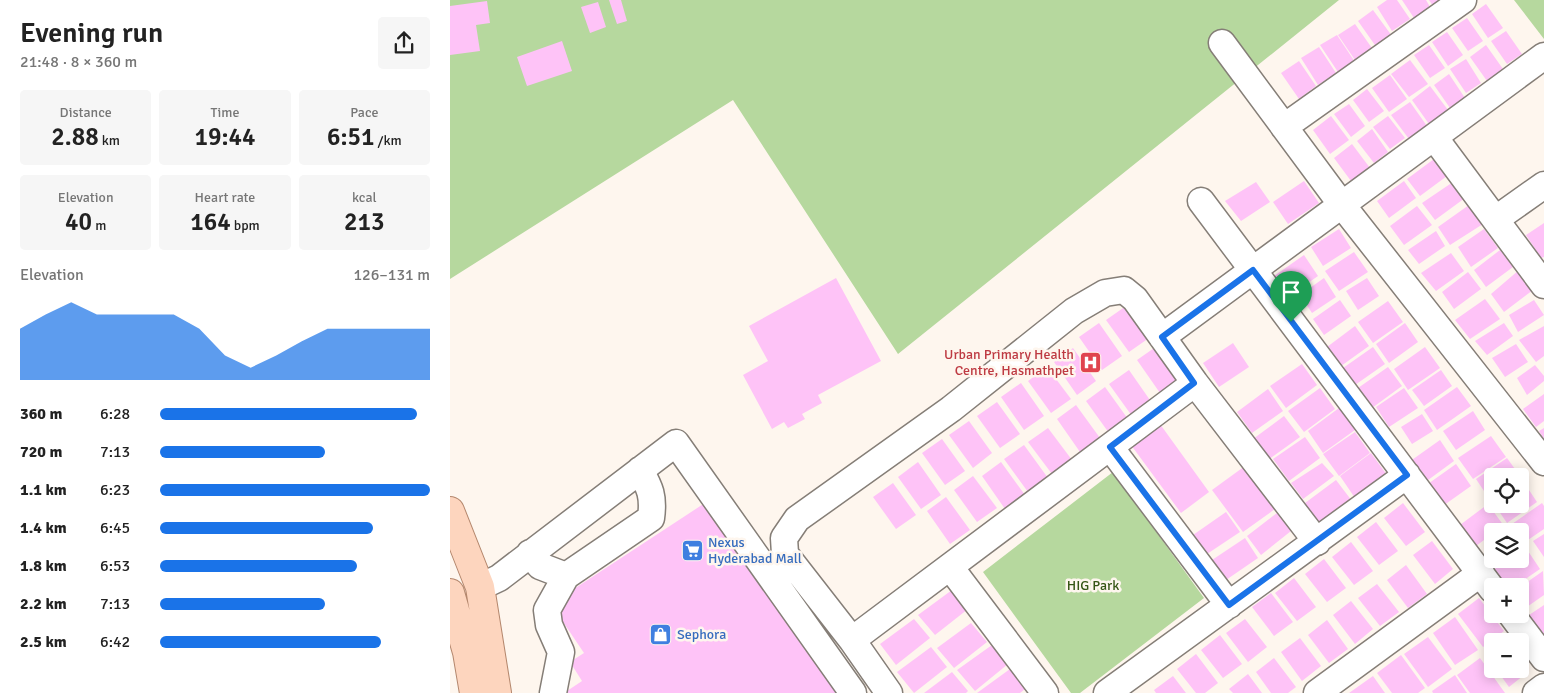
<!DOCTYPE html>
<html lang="en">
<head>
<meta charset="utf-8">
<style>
	:root { --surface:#fff; --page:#f6f6f6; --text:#222; --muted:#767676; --accent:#1a73e8 }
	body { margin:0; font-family:Signika,sans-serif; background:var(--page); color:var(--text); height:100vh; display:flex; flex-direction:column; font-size:19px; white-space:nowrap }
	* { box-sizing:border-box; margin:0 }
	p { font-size:16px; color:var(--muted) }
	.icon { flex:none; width:28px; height:28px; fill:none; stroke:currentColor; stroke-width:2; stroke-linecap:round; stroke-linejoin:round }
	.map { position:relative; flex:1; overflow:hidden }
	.panel { display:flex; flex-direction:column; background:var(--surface); width:450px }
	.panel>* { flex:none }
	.controls { position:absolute; left:1034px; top:468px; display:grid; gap:10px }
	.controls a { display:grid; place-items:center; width:45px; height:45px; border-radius:5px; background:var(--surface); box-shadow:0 2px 12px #0003; font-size:25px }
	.pin { position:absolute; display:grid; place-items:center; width:42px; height:42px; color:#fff; margin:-51px -21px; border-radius:50% 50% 50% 0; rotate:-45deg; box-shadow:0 0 5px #0007 }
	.pin .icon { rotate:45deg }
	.round { display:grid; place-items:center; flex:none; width:52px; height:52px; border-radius:5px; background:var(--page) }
	.headline { display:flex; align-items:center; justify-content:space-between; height:85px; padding:0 20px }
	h1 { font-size:28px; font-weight:600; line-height:38px }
	.figures { display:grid; grid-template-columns:repeat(3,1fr); gap:8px; height:85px; padding:5px 20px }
	.figures div { display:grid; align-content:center; border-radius:5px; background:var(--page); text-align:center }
	.figures b { font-size:25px; font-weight:600 }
	.figures small { font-size:14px; font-weight:400 }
	.figures p { font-size:14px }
	.chart { height:140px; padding:10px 20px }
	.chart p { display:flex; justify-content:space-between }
	.chart svg { width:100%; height:90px; margin-top:5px; fill:var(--accent); opacity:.7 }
	ul { padding:0 20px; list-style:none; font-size:16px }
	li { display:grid; grid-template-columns:80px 60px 1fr; align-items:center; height:38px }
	li i { height:12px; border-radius:6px; background:var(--accent) }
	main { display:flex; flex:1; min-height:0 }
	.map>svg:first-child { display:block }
</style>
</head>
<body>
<main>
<section class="panel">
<div class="headline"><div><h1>Evening run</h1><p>21:48 · 8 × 360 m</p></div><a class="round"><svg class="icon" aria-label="share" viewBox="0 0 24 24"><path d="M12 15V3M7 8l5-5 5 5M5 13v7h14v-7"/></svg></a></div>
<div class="figures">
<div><p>Distance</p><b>2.88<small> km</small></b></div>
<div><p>Time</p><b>19:44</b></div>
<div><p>Pace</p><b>6:51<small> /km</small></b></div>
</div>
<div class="figures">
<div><p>Elevation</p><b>40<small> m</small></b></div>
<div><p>Heart rate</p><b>164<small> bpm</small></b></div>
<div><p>kcal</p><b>213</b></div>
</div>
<div class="chart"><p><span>Elevation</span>126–131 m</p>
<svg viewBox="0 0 160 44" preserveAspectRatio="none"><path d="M0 44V19L10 12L20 6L30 12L40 12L50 12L60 12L70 19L80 32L90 38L100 32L110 25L120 19L130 19L140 19L150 19L160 19V44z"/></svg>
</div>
<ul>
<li><b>360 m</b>6:28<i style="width:95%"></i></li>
<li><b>720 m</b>7:13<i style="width:61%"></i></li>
<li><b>1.1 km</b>6:23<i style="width:100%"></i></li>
<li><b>1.4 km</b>6:45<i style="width:79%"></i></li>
<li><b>1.8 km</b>6:53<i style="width:73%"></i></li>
<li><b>2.2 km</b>7:13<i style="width:61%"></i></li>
<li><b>2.5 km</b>6:42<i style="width:82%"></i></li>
</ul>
</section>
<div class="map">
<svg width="1094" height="693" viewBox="0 0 1094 693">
	<rect width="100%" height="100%" fill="#fef6ee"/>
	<path fill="#b6d89e" d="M0 0H889L448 354 283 100 0 279Z
		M1064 0H1094V39Z
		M663 472 754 598 630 693H621L533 572Z"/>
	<path fill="#fec3f7" d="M159 0H171L177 21 167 24Z
		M937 0H947L960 19 942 31 927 7Z
		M952 0H976L980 7 964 18Z
		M979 0H992L983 6Z
		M37 1 40 23 26 25 30 51 0 55V6Z
		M148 2 156 27 140 33 131 7Z
		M1036 4 1053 28 1038 38 1022 14Z
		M923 10 942 36 927 48 908 21Z
		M1017 18 1033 41 1018 51 1002 28Z
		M905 24 924 51 907 63 888 35Z
		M1056 31 1072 54 1057 64 1041 41Z
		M997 32 1013 55 998 66 982 42Z
		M887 35 905 62 888 72 870 45Z
		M112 41 122 71 77 86 67 57Z
		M979 45 995 68 980 78 964 55Z
		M1036 45 1053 69 1037 81 1020 57Z
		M869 47 886 73 868 85 851 58Z
		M1016 59 1031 83 1016 93 1000 69Z
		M960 60 978 84 959 97 941 74Z
		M849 61 866 86 849 99 831 73Z
		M999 74 1015 98 1000 108 984 85Z
		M940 75 957 99 939 112 922 88Z
		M980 86 998 110 979 124 962 100Z
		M917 89 934 111 919 122 903 100Z
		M960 102 977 126 959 139 941 115Z
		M899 104 915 126 901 137 884 114Z
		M881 116 899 140 880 154 863 130Z
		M938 116 955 138 940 149 923 127Z
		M922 129 938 152 924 163 907 141Z
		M902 144 920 168 901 181 884 158Z
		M984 159 997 176 970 196 957 179Z
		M854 181 869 203 838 224 823 202Z
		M954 181 966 198 939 218 927 201Z
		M806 182 820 202 791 221 775 201Z
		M1003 182 1015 198 985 220 972 203Z
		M1019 205 1033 224 1000 245 988 227Z
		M967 206 982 225 954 245 940 226Z
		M1094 223V257L1091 258 1076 235Z
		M889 229 901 248 873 266 861 247Z
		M1034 229 1048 248 1021 267 1008 247Z
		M986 231 995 246 969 264 958 250Z
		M1050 250 1063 267 1036 287 1024 270Z
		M904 252 918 272 889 291 875 271Z
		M1001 253 1014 271 986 291 971 273Z
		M854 255 868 276 838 297 824 276Z
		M1069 270 1083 290 1054 312 1041 294Z
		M1018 272 1031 289 1004 309 992 292Z
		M386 278 431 361 368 395 372 403 352 414 355 419 338 428 334 422 322 429 293 375 318 361 299 326Z
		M874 278 886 297 862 313 850 295Z
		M917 278 929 296 908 310 896 291Z
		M1035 299 1050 319 1020 339 1005 320Z
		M890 300 901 316 874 335 863 319Z
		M1084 300 1094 315 1068 332 1059 315Z
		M938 301 953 322 923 343 908 322Z
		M676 306 699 338 679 352 656 320Z
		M649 323 672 356 652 370 629 337Z
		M955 323 968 342 939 363 926 344Z
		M1054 323 1063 336 1037 355 1025 341Z
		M905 326 919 346 891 366 877 347Z
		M1094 326V356L1086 362 1069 340Z
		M783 343 799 367 769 387 753 363Z
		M1066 344 1078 362 1055 377 1042 358Z
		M707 346 730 378 710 393 687 360Z
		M923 347 935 364 905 385 893 368Z
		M975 347 990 368 958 390 944 369Z
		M623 348 646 381 627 395 604 362Z
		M852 364 867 385 836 408 820 386Z
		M1085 365 1094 376V381L1077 395 1067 378Z
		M597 367 621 399 601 413 578 381Z
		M938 367 952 386 922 408 908 388Z
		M679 370 702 403 682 416 659 384Z
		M991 370 1002 386 974 406 962 390Z
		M571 383 594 416 574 430 551 397Z
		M655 387 678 419 659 433 636 401Z
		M1007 387 1021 406 987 430 974 410Z
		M870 388 885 409 854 432 838 411Z
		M954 388 968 408 939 427 926 407Z
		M818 389 833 411 802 433 787 412Z
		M1094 394V421L1086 427 1073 409Z
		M547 402 570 434 550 448 527 416Z
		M626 405 650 438 630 452 607 419Z
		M889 408 905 430 873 453 858 431Z
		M1023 411 1035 430 1006 450 993 431Z
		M972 414 983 431 962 444 951 427Z
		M834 416 850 437 818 460 803 439Z
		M519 421 542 453 523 468 499 435Z
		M710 424 759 492 731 513 681 445Z
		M598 428 622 460 602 474 578 442Z
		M1094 428V439L1089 431Z
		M905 432 920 453 889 476 873 454Z
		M1041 436 1056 457 1023 479 1008 458Z
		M855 437 870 458 839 481 823 459Z
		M492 439 515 471 495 485 472 453Z
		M990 440 1004 461 974 483 959 462Z
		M574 445 598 478 578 492 554 459Z
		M921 453 937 475 905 498 890 476Z
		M1057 458 1070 476H1042V498L1040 500 1026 479Z
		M468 462 491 495 471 509 448 477Z
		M551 462 575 495 555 509 532 476Z
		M872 463 884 476 853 499 841 483Z
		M1006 464 1021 486 990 508 975 486Z
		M795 466 825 509 793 532 762 490Z
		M523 476 547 508 527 522 504 490Z
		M886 480 902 501 870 524 855 503Z
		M1073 481 1087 502 1057 523 1044 504H1070V483Z
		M443 483 466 515 446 529 423 497Z
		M264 497 399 693H114L132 681 120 662 134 653 101 604Z
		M496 497 520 530 500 544 477 511Z
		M953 503 975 532 956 546 934 518Z
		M1092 503 1094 506V529L1075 542 1070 534V531H1068L1062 524Z
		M1038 504 1054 526 1046 531H1042V534L1026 546 1010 525Z
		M776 512 790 532 757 554 743 535Z
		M827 513 841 531 811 555 797 536Z
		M926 522 948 551 929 565 907 537Z
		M1094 534V557L1083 541Z
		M795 538 808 558 776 580 762 560Z
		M982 541 1003 569 985 584 963 555Z
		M901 542 923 571 904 585 882 557Z
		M1076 548 1090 569 1065 586H1054L1043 570 1059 559H1070V551Z
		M874 559 896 588 877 602 855 574Z
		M956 565 977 594 958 608 937 580Z
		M1093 571 1094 595 1074 609 1070 603V587Z
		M844 578 866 607 847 621 825 593Z
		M927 584 949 612 930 626 908 598Z
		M502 590 518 609 485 635 468 615Z
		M821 593 843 622 824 636 802 607Z
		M1029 598 1054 631 1033 647 1008 614Z
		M901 601 923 629 905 644 883 615Z
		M1094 605V636L1076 617Z
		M1005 617 1028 650 1005 665 983 633Z
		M464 619 480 638 446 665 430 644Z
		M795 619 817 647 798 662 776 633Z
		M877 620 898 649 879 663 858 635Z
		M521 623 537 642 504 668 487 648Z
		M770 635 792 664 773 678 751 650Z
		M978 637 1002 669 978 687 954 654Z
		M850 638 871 666 852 681 831 652Z
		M542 645 558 664 525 691 507 670Z
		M481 647 497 667 464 693 447 672Z
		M1042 647V664L1034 652Z
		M746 654 768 683 755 693H746L727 669Z
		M951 655 975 688 968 693H942L927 673Z
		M824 658 846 687 838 693H821L806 672Z
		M1030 658 1055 693H1020L1007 675Z
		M1070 661 1078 672 1059 687 1046 669H1070Z
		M560 669 575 689 570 693H527Z
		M502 672 518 691 516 693H474Z
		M798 674 812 693H783L779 689Z
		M1005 675 1017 693H983L982 691Z
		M723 676 736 693H706L704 690Z
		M923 676 935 693H899Z"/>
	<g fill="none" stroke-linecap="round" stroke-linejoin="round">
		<defs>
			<path id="minor" d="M772 43 892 205 1094 462
				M834 127 1013 0
				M984 137 1094 285
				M751 201 1042 589
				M1046 219 1094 185
				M712 337 1094 56
				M660 447 779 605
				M80 553 90 566 116 576
				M500 567 595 693
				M30 587 49 578 226 443 403 693
				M1061 614 1094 658
				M402 640 745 383
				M103 693 111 652 99 625 97 610 116 576 201 518C204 496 200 488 190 470
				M439 693 402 640 335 554 334 538 347 519 501 409 624 311 655 293 674 290 685 299 745 383 867 542
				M657 693 957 475
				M867 693 1031 573
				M1086 693 1094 687"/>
			<path id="major" d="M0 511 30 587 47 693
				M0 593 17 652 24 693"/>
		</defs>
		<use href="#minor" stroke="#857e77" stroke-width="29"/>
		<use href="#major" stroke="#b4876d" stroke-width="30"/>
		<use href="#minor" stroke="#fff" stroke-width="26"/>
		<use href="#major" stroke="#fdd5be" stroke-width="28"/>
	</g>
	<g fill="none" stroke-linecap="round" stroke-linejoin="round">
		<defs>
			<path id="route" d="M803 270 957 475 779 605 660 447 744 383 712 337Z"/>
		</defs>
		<use href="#route" stroke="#fff" stroke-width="10"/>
		<use href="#route" stroke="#1a73e8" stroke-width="6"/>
	</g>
	<defs>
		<symbol id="hospital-square" viewBox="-11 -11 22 22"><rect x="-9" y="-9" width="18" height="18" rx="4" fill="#e0444e" stroke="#fef6ee"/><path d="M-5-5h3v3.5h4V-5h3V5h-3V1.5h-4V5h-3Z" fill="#fff"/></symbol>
		<symbol id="supermarket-square" viewBox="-11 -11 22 22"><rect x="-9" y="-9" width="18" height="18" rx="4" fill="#3f7fe0" stroke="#fef6ee"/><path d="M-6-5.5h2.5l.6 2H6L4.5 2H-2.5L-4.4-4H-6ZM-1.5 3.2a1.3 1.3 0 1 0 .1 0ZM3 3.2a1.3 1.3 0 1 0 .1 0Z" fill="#fff"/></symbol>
		<symbol id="shop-square" viewBox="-11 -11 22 22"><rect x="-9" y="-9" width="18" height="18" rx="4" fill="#3f7fe0" stroke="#fef6ee"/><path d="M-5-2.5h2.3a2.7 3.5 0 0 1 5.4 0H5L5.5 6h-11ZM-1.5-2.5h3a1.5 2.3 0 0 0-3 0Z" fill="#fff"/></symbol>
	</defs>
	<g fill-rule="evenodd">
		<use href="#hospital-square" x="628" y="350" width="25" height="25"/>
		<use href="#supermarket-square" x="230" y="538" width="25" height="25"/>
		<use href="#shop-square" x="198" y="622" width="25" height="25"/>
	</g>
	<g text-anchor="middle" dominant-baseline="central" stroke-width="5" stroke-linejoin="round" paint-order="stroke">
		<g font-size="14" fill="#be3a42" stroke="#fef6ee" text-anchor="end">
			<text x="624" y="354">Urban Primary Health<tspan x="624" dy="16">Centre, Hasmathpet</tspan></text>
		</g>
		<g font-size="14" fill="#366cbe" stroke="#fef6ee" text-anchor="start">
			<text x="258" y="542">Nexus<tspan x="258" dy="16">Hyderabad Mall</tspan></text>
			<text x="227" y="634">Sephora</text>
		</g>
		<g font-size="14" fill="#355514" stroke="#fef6ee">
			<text x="643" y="585">HIG Park</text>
		</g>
	</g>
</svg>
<div class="controls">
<a><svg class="icon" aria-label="locate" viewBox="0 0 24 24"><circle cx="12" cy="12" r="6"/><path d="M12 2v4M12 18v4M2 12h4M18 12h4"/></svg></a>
<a><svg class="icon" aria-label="layers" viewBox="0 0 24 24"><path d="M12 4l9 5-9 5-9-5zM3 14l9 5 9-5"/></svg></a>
<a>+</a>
<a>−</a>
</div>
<div class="pin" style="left:841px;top:322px;background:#1e9e55"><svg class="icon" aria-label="arrive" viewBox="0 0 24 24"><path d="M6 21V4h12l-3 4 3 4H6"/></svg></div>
</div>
</main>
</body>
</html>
